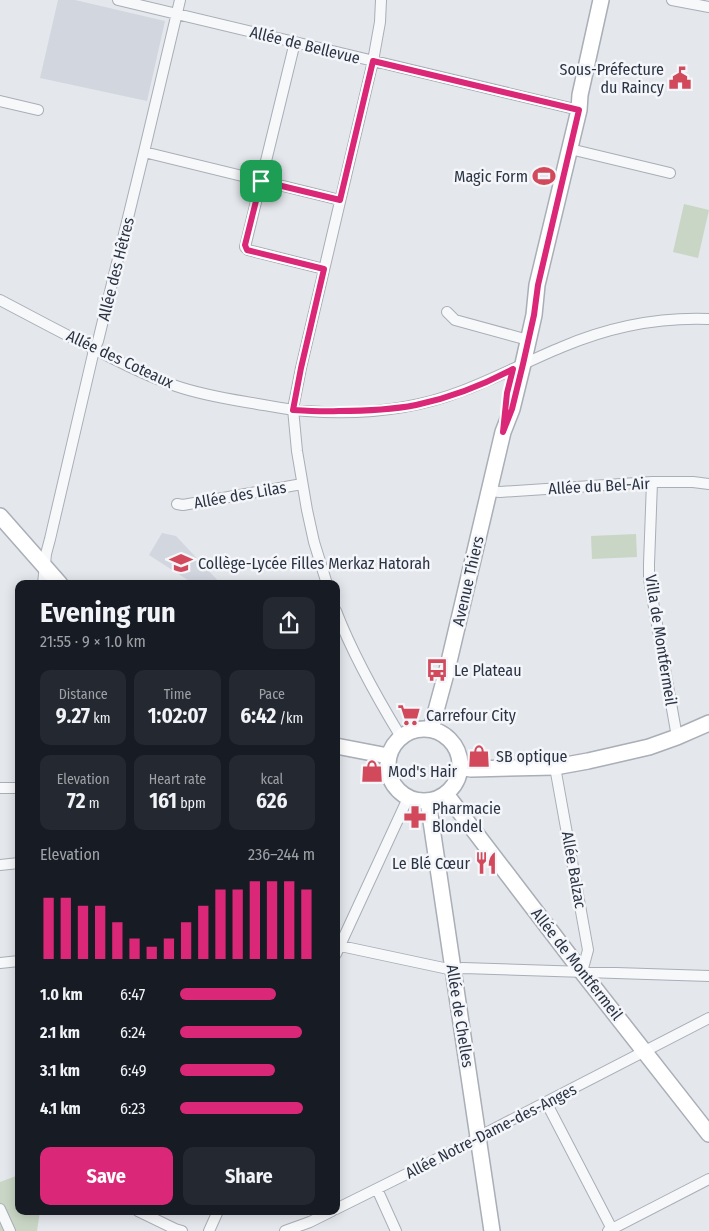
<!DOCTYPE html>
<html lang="en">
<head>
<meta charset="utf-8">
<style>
	:root { --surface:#171b24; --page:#242831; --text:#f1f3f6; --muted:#9ea1a6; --accent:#db2777 }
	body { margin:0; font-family:"Fira Sans Condensed",sans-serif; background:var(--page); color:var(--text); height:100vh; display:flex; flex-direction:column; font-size:19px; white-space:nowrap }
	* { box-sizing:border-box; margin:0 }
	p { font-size:16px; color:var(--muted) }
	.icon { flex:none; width:28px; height:28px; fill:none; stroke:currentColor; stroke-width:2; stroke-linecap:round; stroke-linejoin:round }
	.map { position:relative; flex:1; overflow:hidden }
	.sheet { position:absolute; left:15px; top:580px; width:325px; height:635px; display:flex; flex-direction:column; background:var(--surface); border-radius:10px; box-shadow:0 2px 12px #0003 }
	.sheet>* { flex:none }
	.pin { position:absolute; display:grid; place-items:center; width:42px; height:42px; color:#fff; margin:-21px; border-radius:10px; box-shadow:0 2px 8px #0006 }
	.round { display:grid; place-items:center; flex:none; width:52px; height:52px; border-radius:10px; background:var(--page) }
	.summary { display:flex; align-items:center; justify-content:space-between; height:85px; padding:0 25px }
	h1 { font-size:28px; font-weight:700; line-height:38px }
	.metrics { display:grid; grid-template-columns:repeat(3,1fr); gap:8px; height:85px; padding:5px 25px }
	.metrics div { display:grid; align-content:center; border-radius:10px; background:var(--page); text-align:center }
	.metrics b { font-size:21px; font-weight:700 }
	.metrics small { font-size:14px; font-weight:400 }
	.metrics p { font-size:14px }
	.chart { height:140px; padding:10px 25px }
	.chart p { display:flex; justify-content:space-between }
	.chart svg { width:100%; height:90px; margin-top:5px; stroke:var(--accent); stroke-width:6 }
	.button { display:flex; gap:10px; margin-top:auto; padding:10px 25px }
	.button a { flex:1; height:58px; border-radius:10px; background:var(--accent); color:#fff; font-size:20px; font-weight:700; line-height:58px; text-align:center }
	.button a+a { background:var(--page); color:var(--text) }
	ul { padding:0 25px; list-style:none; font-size:16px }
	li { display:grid; grid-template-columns:80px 60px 1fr; align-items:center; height:38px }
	li i { height:12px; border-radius:6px; background:var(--accent) }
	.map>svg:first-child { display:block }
</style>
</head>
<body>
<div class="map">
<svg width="709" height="1231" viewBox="0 0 709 1231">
	<rect width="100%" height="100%" fill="#e4e7ec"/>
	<path fill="#d2d6de" d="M58 0H75L165 21 147 101 40 78Z
		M162 533 176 536 221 584H194L149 555Z"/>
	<path fill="#c9d6c5" d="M684 204 709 210 698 258 673 252Z
		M636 534 637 557 592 559 591 536Z
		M19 1175V1211H40L37 1231H0V1182Z"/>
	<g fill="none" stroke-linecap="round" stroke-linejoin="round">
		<defs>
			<path id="street" d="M118 0 579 110
				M672 0 709 7
				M295 42 245 247 248 250 324 269
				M0 101 38 110
				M570 149 670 173
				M144 152 340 200
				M0 300C38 320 75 340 114 359 134 369 155 379 176 386 199 394 222 398 246 402 266 405 286 410 306 411 358 415 413 410 462 391 496 378 528 361 562 347 609 327 658 317 709 319
				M447 312 455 320 528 340
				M652 482 649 564V579L677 737
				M489 491 500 492 652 482H693L709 484
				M177 504 183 505 302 484
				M43 584 46 554 50 539 94 350 98 341 144 152 180 0
				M327 584 314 542 307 510 297 451 293 409 301 368 373 61 380 22 381 0
				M336 611C353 655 376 696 401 737
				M555 767 588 950 582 972
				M0 788H19
				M0 865 19 863
				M336 945 453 970 463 968 709 976
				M336 954 408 798
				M0 963 19 961
				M546 1102 612 1229
				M377 1189 396 1231
				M0 1209 10 1231
				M336 1209 471 1142 486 1133 709 1018
				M138 1211 175 1229 182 1231
				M209 1231 218 1211
				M285 1231 310 1222 332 1211
				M608 1231 709 1179"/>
			<path id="secondary" d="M0 516 60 584
				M388 765a36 36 0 1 1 72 0a36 36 0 1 1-72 0Z
				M431 729 447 670 503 432 512 409 523 364 534 315 537 285 579 110 580 95 601 0
				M336 746 388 756
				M460 767 471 769 555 767 588 761 649 747 677 737 709 723
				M446 794 582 972 709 1134
				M428 801 492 1231"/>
		</defs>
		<use href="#street" stroke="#a9aeb7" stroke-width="12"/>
		<use href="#secondary" stroke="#a9aeb7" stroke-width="18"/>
		<use href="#street" stroke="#f7f8fa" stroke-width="10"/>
		<use href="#secondary" stroke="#fff" stroke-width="15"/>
	</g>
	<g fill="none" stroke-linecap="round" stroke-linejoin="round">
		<defs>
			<path id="route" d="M373 61 579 110 538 285 534 315 523 364 512 409 503 432 507 393 513 369C483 385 449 398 416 405 390 410 365 411 339 411 324 412 308 411 293 410L301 368 324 269 247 250 245 245 261 181 340 200Z"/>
		</defs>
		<use href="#route" stroke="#fff" stroke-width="10"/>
		<use href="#route" stroke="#db2777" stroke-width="6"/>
	</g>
	<defs>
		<symbol id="civic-bare" viewBox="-9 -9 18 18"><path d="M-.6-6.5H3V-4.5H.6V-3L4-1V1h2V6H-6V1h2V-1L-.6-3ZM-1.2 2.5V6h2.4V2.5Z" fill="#d1495b" stroke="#f4f6f9" stroke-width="2.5" paint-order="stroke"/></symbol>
		<symbol id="stadium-bare" viewBox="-9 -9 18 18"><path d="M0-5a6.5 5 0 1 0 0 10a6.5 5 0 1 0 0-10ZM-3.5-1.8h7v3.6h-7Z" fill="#d1495b" stroke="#f4f6f9" stroke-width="2.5" paint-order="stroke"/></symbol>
		<symbol id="school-bare" viewBox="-9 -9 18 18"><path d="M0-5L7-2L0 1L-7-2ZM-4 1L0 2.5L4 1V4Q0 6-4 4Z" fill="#d1495b" stroke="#f4f6f9" stroke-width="2.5" paint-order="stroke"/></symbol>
		<symbol id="bus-bare" viewBox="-9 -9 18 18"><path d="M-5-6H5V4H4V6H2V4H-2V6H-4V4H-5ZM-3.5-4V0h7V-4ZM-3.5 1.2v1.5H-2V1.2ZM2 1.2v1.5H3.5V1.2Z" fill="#d1495b" stroke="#f4f6f9" stroke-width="2.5" paint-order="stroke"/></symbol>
		<symbol id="supermarket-bare" viewBox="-9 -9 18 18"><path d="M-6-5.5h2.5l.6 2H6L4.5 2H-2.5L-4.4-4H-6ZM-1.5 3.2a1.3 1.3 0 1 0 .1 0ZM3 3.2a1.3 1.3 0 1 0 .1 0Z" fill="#d1495b" stroke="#f4f6f9" stroke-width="2.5" paint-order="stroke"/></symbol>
		<symbol id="shop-bare" viewBox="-9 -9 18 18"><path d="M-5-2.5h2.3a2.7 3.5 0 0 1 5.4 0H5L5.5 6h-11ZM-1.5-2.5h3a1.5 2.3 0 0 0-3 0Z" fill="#d1495b" stroke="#f4f6f9" stroke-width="2.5" paint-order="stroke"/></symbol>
		<symbol id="pharmacy-bare" viewBox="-9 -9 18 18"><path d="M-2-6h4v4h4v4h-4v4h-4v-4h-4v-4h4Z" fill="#d1495b" stroke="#f4f6f9" stroke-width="2.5" paint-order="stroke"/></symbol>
		<symbol id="restaurant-bare" viewBox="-9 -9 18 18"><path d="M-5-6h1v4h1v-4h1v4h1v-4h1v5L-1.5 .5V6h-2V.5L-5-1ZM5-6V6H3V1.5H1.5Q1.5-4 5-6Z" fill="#d1495b" stroke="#f4f6f9" stroke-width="2.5" paint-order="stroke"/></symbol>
	</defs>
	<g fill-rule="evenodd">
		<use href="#civic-bare" x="664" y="62" width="32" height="32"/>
		<use href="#stadium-bare" x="528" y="160" width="32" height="32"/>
		<use href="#school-bare" x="165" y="547" width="32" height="32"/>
		<use href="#bus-bare" x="421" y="654" width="32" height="32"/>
		<use href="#supermarket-bare" x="393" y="699" width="32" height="32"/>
		<use href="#shop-bare" x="463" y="740" width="32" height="32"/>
		<use href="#shop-bare" x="356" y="755" width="32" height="32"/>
		<use href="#pharmacy-bare" x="399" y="801" width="32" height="32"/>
		<use href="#restaurant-bare" x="470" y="847" width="32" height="32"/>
	</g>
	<g text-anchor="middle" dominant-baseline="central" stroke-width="5" stroke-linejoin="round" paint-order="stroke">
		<g font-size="16" fill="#2b3445" stroke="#f4f6f9">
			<text transform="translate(305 45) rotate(14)">Allée de Bellevue</text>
			<text transform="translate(116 269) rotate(-76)">Allée des Hêtres</text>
			<text transform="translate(120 359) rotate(25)">Allée des Coteaux</text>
			<text transform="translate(599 486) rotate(-3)">Allée du Bel-Air</text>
			<text transform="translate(240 495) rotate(-10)">Allée des Lilas</text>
			<text transform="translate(468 581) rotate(-77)">Avenue Thiers</text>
			<text transform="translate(661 640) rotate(81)">Villa de Montfermeil</text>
			<text transform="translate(574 870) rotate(80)">Allée Balzac</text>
			<text transform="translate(577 964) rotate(52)">Allée de Montfermeil</text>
			<text transform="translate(460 1016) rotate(81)">Allée de Chelles</text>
			<text transform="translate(491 1131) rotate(-27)">Allée Notre-Dame-des-Anges</text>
		</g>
		<g font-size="16" fill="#2b3445" stroke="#f4f6f9" text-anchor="start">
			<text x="664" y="69" text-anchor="end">Sous-Préfecture<tspan x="664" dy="18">du Raincy</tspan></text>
			<text x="528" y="176" text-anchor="end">Magic Form</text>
			<text x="198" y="563">Collège-Lycée Filles Merkaz Hatorah</text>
			<text x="454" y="670">Le Plateau</text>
			<text x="426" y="715">Carrefour City</text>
			<text x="496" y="756">SB optique</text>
			<text x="388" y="771">Mod's Hair</text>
			<text x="432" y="808">Pharmacie<tspan x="432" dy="18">Blondel</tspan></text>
			<text x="470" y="863" text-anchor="end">Le Blé Cœur</text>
		</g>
	</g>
</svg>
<div class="pin" style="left:261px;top:181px;background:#1e9e55"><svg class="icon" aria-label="arrive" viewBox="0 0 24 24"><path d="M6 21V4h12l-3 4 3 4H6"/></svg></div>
<section class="sheet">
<div class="summary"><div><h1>Evening run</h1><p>21:55 · 9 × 1.0 km</p></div><a class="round"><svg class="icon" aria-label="share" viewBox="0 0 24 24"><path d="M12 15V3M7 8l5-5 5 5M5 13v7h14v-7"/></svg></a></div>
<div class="metrics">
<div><p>Distance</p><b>9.27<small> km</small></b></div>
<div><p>Time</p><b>1:02:07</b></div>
<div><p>Pace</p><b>6:42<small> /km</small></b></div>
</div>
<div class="metrics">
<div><p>Elevation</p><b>72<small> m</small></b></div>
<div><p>Heart rate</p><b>161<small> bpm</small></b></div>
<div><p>kcal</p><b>626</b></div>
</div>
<div class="chart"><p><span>Elevation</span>236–244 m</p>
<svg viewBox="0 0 160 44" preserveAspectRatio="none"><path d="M5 44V14M15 44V14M25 44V18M35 44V18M45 44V26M55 44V34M65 44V38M75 44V34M85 44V26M95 44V18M105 44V10M115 44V10M125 44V6M135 44V6M145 44V6M155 44V10"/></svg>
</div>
<ul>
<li><b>1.0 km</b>6:47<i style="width:71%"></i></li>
<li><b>2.1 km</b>6:24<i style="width:90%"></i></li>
<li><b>3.1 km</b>6:49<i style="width:70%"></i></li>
<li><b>4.1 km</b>6:23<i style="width:91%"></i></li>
</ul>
<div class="button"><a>Save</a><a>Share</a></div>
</section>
</div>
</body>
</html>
